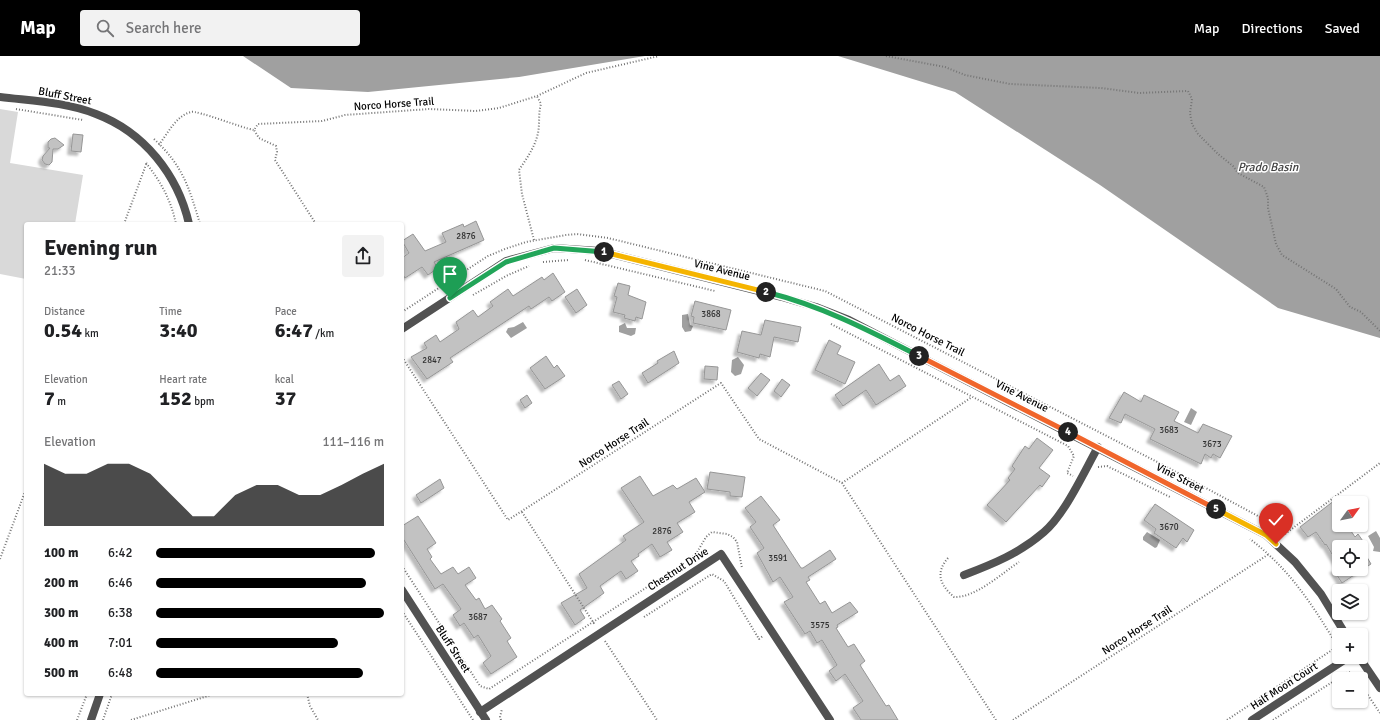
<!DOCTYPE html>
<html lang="en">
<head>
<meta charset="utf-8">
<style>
	:root { --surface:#fff; --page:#f2f2f2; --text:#202124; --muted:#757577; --accent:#000 }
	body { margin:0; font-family:Signika,sans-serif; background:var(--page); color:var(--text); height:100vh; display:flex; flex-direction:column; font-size:15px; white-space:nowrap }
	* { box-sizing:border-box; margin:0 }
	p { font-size:13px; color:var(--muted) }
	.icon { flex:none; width:22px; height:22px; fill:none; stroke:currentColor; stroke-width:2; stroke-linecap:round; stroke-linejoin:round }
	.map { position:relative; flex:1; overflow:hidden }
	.side { position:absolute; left:24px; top:166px; width:380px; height:474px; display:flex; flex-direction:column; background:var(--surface); border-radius:4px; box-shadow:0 1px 3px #0004 }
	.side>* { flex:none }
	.needle { width:26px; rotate:57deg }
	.controls { position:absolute; left:1332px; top:440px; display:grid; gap:8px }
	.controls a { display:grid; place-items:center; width:36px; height:36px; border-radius:4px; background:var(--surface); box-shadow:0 1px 3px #0004; font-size:20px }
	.pin { position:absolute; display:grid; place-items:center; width:34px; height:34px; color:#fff; margin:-41px -17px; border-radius:50% 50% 50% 0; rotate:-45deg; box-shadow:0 0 4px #0007 }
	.pin .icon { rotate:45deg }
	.km { position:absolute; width:20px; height:20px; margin:-10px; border-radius:50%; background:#222; color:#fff; font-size:11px; line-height:20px; text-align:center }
	.round { display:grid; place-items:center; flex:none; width:42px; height:42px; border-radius:4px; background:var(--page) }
	.head { display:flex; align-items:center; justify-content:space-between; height:68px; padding:0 20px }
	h1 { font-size:22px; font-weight:700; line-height:30px }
	.figures { display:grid; grid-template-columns:repeat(3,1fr); gap:6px; height:68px; padding:4px 20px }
	.figures div { display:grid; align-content:center }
	.figures b { font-size:20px; font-weight:700 }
	.figures small { font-size:11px; font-weight:400 }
	.figures p { font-size:11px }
	.chart { height:112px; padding:8px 20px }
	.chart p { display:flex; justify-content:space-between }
	.chart svg { width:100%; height:72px; margin-top:4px; fill:var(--accent); opacity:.7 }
	ul { padding:0 20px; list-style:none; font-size:13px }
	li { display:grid; grid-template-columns:64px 48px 1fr; align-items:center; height:30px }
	li i { height:10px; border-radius:5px; background:var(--accent) }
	header { display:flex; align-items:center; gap:24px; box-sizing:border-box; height:56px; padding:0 20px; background:var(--accent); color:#fff }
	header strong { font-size:19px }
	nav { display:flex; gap:22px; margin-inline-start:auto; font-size:14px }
	.search { width:280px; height:36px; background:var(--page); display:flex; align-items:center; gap:10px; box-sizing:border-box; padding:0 14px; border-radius:4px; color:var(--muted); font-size:15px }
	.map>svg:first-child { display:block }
</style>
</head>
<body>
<header>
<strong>Map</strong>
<div class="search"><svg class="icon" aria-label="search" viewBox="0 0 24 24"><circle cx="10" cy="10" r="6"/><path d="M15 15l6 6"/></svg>Search here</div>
<nav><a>Map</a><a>Directions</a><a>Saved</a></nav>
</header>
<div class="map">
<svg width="1380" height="664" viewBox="0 0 1380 664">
	<defs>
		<filter id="shadow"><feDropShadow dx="-3.5" dy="3.5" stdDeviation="1" flood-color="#0004"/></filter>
	</defs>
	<rect width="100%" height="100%" fill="#fff"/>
	<path fill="#d9d9d9" d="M0 53 18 56 10 107 83 119 75 168H26V223L0 218Z"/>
	<path fill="#a0a0a0" d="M243 0H645L519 21 368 36 291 32Z
		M838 0H1380V282L1278 252 1100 129 955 36Z
		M688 258 690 269 693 270 691 275 685 276 682 271V259Z
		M523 266 527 272 511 282 506 276 508 272 514 271Z
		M625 267 627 272H636L635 278 631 280 619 276V270Z
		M738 301 744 309 741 318 735 320 731 316 732 304Z
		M1191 352 1197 356 1191 369 1184 366Z
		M1376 475 1380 482V496L1373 495 1374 491 1368 480Z
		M1147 476 1160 484 1157 491 1155 492 1143 484V481Z"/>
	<path fill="#c2c2c2" stroke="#969696" filter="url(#shadow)" d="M73 78 83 79 81 96 71 95Z
		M55 82 64 89 58 93H53L52 106 49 109 45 108 42 104 43 100 50 92H48V86L51 83Z
		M476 165 484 184 434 206 438 212 428 219 422 211 405 222 402 217V202L409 197 402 185 413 178 425 195 446 186 442 177 463 168 464 171Z
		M553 217 565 236 552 245 549 241 531 253 529 250 450 302 453 306 427 323 411 301 427 292 424 287 436 279 440 286 459 273 456 266 473 254 478 261 493 250 490 246 508 233 513 240 542 221 544 224Z
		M618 227 630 230 628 239 646 246 642 263 636 261 635 265 624 262 625 259 613 256 617 241 614 240Z
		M577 233 587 249 576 257 565 241Z
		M695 245 731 254 726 274 693 267 694 261 691 260Z
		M765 264 801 271 798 286 774 281 770 301 760 298 759 302 737 296 742 275 761 279Z
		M829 284 841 290 837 298 855 306 845 328 815 314Z
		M674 295 679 307 648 327 642 317 658 307 657 305Z
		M546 300 554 312 557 309 565 320 545 333 530 312Z
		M879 308 890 325 899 319 906 330 876 349 866 334 843 350 835 339Z
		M705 310 718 311 717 324 704 323Z
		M761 317 770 324 757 340 748 332Z
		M782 323 790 329 781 341 774 335Z
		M619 325 628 338 621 343 612 329Z
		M1124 336 1141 346 1144 339 1179 356 1174 365 1198 377 1203 368 1232 380 1220 402 1213 398 1211 402 1205 398 1201 408 1150 383 1155 373 1125 358 1121 367 1109 362Z
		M527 339 532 347 525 352 520 344Z
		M1037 382 1053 394 1039 412 1050 420 1042 431 1040 429 1006 466 987 449 1010 424 1008 422 1015 413 1012 410 1025 390 1029 393Z
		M710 416 745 421 742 441 730 440V436L707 433Z
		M640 420 653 440 673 429 677 433 696 422 705 436 689 446 695 456 677 467 683 476 667 486 672 494 660 501 652 488 638 498 639 500 631 505 638 515 626 523 621 515 600 530 604 537 580 554 585 562 575 569 561 547 587 532 579 518 626 484 623 480 644 466 621 432Z
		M440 423 444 432 421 447 416 439Z
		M761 440 780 464 773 469 801 512H803L830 494 836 503 808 521 810 524 806 526 820 548 825 545 832 557 850 546 858 556 837 569 838 571 836 572 848 591 854 588 865 605 860 609 886 650 889 649 898 664H861L853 652 863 645 845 618 836 625 829 615 837 609 822 584 817 587 810 575 805 578 784 546 793 541 780 521 773 526 757 497 764 492 750 471 756 466 745 452Z
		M1339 441V469H1347L1355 481 1358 478 1365 488 1360 491H1339V510L1326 488 1325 489 1316 476 1308 481 1300 471Z
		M1155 448 1194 474 1187 486 1183 482 1176 492 1154 477 1156 473 1144 464Z
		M418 460 436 487 427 493 432 501 430 503 441 518 453 511 458 518 469 511 476 522 465 529 476 544 479 542 485 553 492 549 502 563 500 565 511 582 507 585 517 601 491 618 483 607 491 600 478 579 474 582 464 567 460 570 453 559 461 553 443 528 435 533 402 481V470Z
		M1361 491 1371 508 1342 527 1333 513H1361Z"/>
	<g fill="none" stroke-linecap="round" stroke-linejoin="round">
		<path stroke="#747474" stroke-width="2" stroke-dasharray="1 2" stroke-linecap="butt" d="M886 0 945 11 965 19 1010 28 1101 32 1139 37 1188 35 1192 43 1190 57 1192 68 1198 78 1218 98 1233 110 1238 117 1264 131 1268 142V152L1276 188 1282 199 1336 233 1350 251 1361 256 1380 275
			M16 53 83 64
			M154 83C183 110 189 131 200 168
			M159 89C167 78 177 59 191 56 197 54 242 72 254 74
			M146 107C161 126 171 144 176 168
			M124 168 147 106
			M316 168 275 104 277 96 276 90 259 82 254 74 258 68 322 65 345 59 429 53 476 55 499 52 537 40 586 17 659 0
			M534 184 522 138 519 114C527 102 535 91 538 77 540 67 538 58 541 48L537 40
			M585 204 715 235
			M543 206 569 204
			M473 239 506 220 529 210
			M402 256 488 200 505 193 526 186 566 179 577 178 608 182 825 235 1165 410 1271 467 1285 478
			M831 268 1068 390 1074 400 1067 417 1073 420
			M402 301 508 464 721 327 759 383 842 427 996 664
			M1098 411 1107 410 1170 441
			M842 427 972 341
			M522 456 595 569
			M1285 478 1380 407
			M948 502C935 517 940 529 954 541 975 542 1001 518 1019 506
			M0 503 26 433
			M402 510 480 630 489 633 686 506 696 498 706 481 712 476 727 478 733 481 737 486 742 512
			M402 555 473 664
			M644 561 712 518 724 525 759 583 763 580
			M605 585 657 664
			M1361 629 1380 657
			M307 638 310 650 318 664
			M77 664 87 638
			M103 664 112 638
			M131 664 214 638
			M501 664 500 661 502 653
			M1013 664 1269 498
			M1227 664 1335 592V586C1310 545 1288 512 1250 483
			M1273 664 1348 616 1352 617 1357 623"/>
		<path stroke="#525252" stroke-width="8" d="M0 41C32 45 66 46 96 58 144 76 178 119 189 168
			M402 273 506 205 554 192 600 195 782 241 816 251 849 264 1266 479 1295 506 1321 538 1346 579
			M964 519C993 508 1020 497 1044 476 1065 458 1084 416 1098 391
			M402 534 486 664
			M1359 601 1380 632
			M480 656 721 498 830 664
			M91 664 100 638
			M1252 664 1349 601"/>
	</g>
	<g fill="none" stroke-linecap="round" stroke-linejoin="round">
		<defs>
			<path id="split-1" d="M450 242 506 206 554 192 604 196"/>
			<path id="split-2" d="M604 196 766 236"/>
			<path id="split-3" d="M766 236C822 250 868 274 919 300"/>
			<path id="split-4" d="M919 300 1068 376"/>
			<path id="split-5" d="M1068 376 1216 453"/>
			<path id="split-6" d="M1216 453 1266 479 1276 488"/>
		</defs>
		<use href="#split-1" stroke="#fff" stroke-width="8"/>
		<use href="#split-2" stroke="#fff" stroke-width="8"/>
		<use href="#split-3" stroke="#fff" stroke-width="8"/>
		<use href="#split-4" stroke="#fff" stroke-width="8"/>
		<use href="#split-5" stroke="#fff" stroke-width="8"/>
		<use href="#split-6" stroke="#fff" stroke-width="8"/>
		<use href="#split-1" stroke="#22a559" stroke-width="5"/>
		<use href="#split-2" stroke="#f5b400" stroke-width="5"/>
		<use href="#split-3" stroke="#22a559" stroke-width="5"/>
		<use href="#split-4" stroke="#f0652b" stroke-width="5"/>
		<use href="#split-5" stroke="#f0652b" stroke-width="5"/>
		<use href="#split-6" stroke="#f5b400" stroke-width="5"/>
	</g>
	<g text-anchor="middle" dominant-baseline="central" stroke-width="3" stroke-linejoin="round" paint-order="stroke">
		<g font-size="9" fill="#303030">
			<text x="466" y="180">2876</text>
			<text x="711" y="258">3868</text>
			<text x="432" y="304">2847</text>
			<text x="1169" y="374">3683</text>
			<text x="1212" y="388">3673</text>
			<text x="1169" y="471">3670</text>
			<text x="662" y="475">2876</text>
			<text x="778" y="502">3591</text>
			<text x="478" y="561">3687</text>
			<text x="820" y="569">3575</text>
		</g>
		<g font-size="11" fill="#000" stroke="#fff">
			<text transform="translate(65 40) rotate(11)">Bluff Street</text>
			<text transform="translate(394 48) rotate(-4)">Norco Horse Trail</text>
			<text transform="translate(722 214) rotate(14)">Vine Avenue</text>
			<text transform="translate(928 279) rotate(27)">Norco Horse Trail</text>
			<text transform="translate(1022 340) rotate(27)">Vine Avenue</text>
			<text transform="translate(614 387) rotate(-33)">Norco Horse Trail</text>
			<text transform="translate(1180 422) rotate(27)">Vine Street</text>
			<text transform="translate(678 513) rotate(-33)">Chestnut Drive</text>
			<text transform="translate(1137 574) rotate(-33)">Norco Horse Trail</text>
			<text transform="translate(453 593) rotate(57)">Bluff Street</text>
			<text transform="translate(1284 630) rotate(-33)">Half Moon Court</text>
		</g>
		<g font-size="12" font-style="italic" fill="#414141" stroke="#fff">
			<text x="1268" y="111">Prado Basin</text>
		</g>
	</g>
</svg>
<div class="controls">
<a><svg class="needle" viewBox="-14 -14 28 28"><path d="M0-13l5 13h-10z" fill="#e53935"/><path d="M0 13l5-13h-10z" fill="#757577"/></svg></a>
<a><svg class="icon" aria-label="locate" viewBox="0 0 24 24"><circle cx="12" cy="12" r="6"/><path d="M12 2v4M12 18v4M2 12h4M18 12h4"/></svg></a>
<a><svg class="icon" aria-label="layers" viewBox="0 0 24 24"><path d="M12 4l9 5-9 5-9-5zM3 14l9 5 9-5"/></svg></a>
<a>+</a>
<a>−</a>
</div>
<div class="pin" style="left:450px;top:242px;background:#1e9e55"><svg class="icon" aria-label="arrive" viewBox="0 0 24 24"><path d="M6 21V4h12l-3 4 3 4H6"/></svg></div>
<div class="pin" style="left:1276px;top:488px;background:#d93025"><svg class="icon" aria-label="check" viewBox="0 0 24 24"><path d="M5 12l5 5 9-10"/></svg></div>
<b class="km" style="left:604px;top:196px">1</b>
<b class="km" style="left:766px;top:236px">2</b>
<b class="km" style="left:919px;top:300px">3</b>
<b class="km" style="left:1068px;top:376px">4</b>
<b class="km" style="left:1216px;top:453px">5</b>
<section class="side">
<div class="head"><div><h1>Evening run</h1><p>21:33</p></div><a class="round"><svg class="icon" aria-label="share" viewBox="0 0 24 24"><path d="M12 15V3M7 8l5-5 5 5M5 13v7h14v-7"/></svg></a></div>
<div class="figures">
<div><p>Distance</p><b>0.54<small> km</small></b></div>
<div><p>Time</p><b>3:40</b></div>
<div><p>Pace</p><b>6:47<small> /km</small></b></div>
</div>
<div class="figures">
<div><p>Elevation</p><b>7<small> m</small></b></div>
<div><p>Heart rate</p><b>152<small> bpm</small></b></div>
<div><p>kcal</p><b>37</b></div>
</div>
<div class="chart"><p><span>Elevation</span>111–116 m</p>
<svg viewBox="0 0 160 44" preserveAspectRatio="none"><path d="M0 44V6L10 12L20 12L30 6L40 6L50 12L60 25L70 38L80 38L90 25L100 19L110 19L120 25L130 25L140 19L150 12L160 6V44z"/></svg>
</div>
<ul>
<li><b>100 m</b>6:42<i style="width:96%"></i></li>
<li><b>200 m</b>6:46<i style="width:92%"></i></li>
<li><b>300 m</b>6:38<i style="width:100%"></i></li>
<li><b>400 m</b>7:01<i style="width:80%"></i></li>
<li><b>500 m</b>6:48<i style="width:91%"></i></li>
</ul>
</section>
</div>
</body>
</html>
